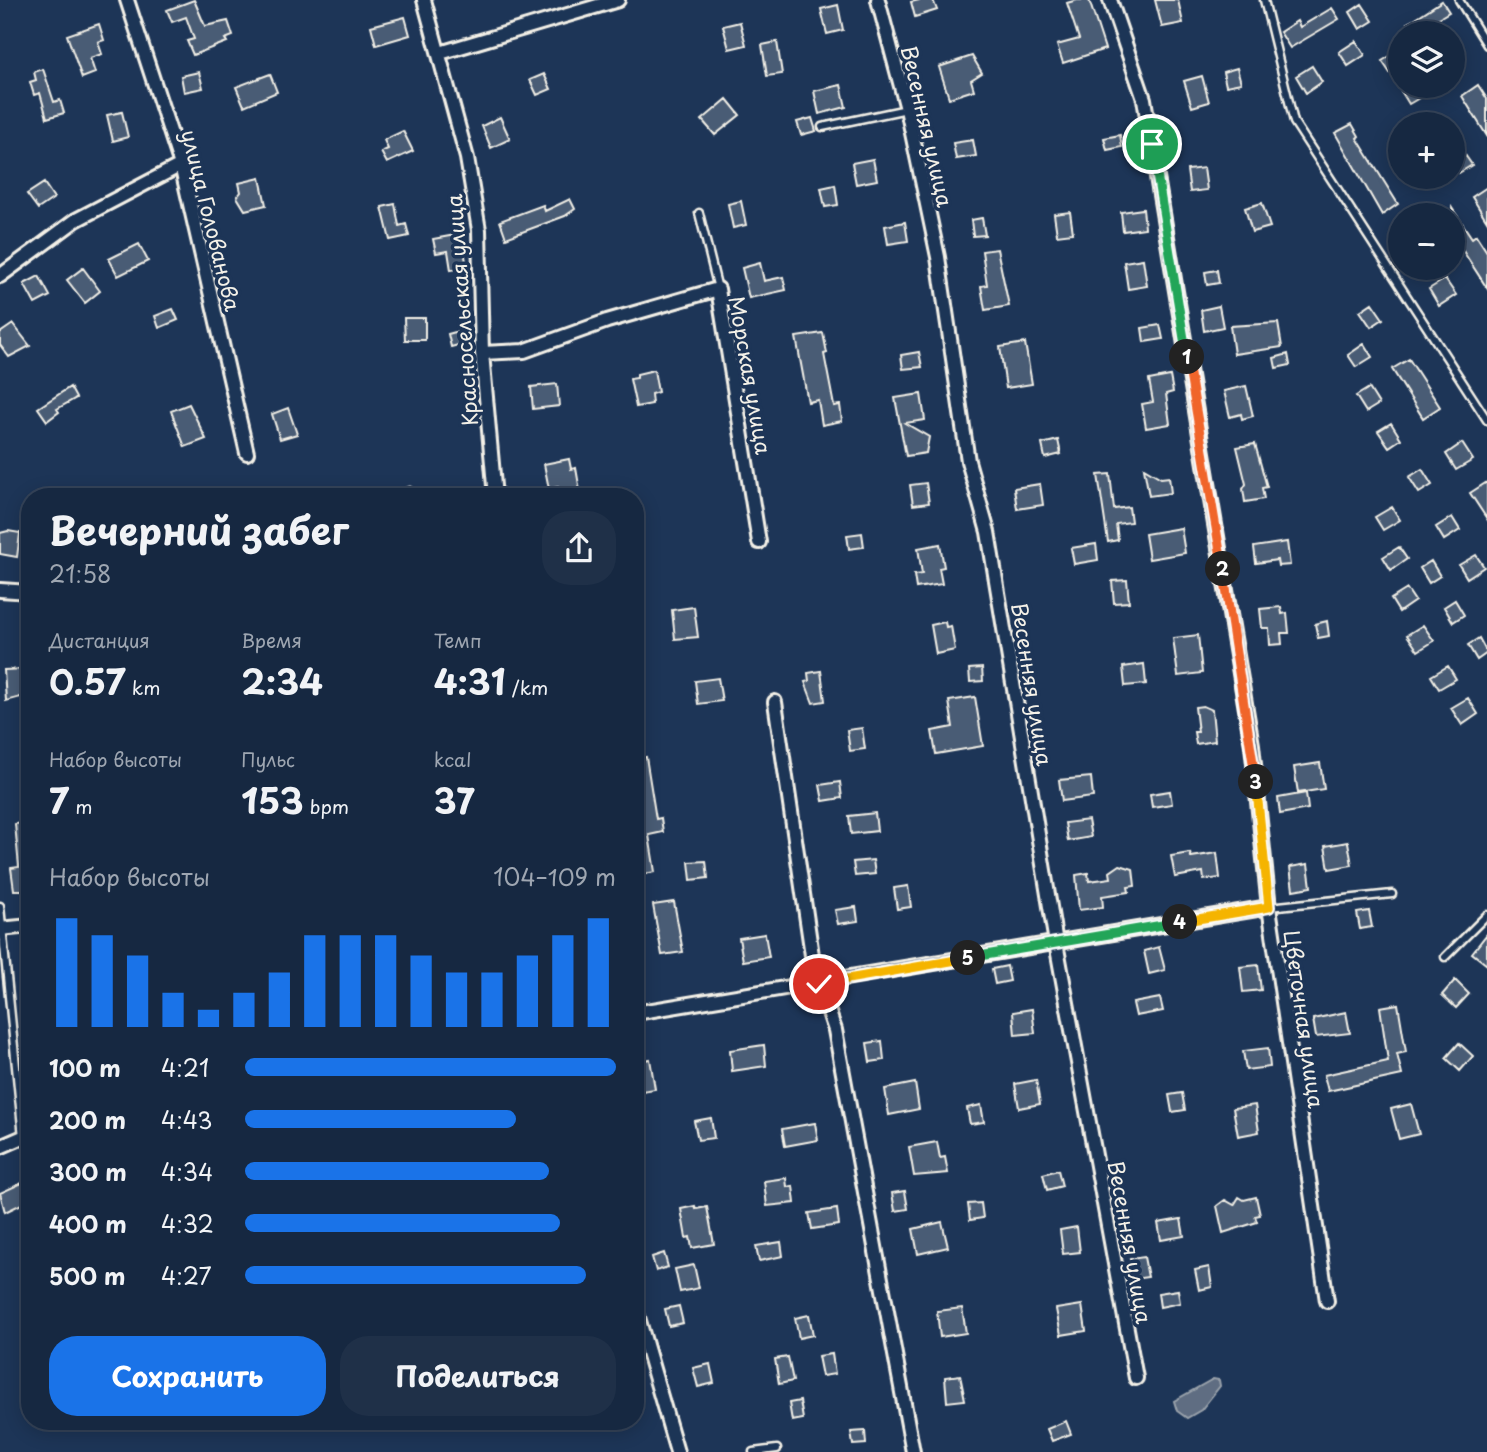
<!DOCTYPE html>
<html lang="ru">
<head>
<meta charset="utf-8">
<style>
	:root { --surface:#162841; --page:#1f3048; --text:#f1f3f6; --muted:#9ea6b1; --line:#35445a; --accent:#1a73e8 }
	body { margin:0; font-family:"Playpen Sans",sans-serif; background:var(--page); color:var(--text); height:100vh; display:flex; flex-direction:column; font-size:26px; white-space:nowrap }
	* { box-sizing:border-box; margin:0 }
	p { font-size:23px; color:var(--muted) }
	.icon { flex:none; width:38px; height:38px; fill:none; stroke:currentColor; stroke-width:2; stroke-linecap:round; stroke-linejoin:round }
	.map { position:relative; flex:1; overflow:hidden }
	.details { position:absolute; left:21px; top:488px; width:623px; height:942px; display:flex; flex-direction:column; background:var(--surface); border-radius:28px; box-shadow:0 4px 18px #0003,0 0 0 2px var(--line) }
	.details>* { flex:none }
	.fabs { position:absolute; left:1388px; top:21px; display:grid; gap:14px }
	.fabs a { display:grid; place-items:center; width:77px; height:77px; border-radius:50%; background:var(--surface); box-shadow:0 4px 18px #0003,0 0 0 2px var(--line); font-size:35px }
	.pin { position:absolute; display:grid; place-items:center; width:60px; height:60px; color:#fff; margin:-30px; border:4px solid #fff; border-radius:50%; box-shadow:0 2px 7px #0007 }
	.km { position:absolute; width:35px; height:35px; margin:-18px; border-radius:50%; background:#222; color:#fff; font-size:19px; line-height:35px; text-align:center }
	.round { display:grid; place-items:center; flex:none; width:74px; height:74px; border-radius:28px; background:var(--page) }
	.summary { display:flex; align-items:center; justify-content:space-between; height:119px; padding:0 28px }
	h1 { font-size:38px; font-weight:700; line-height:52px }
	.metrics { display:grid; grid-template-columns:repeat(3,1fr); gap:10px; height:119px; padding:7px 28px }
	.metrics div { display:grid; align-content:center }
	.metrics b { font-size:35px; font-weight:700 }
	.metrics small { font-size:19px; font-weight:400 }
	.metrics p { font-size:19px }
	.chart { height:196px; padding:14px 28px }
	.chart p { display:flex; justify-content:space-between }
	.chart svg { width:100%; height:126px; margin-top:7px; stroke:var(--accent); stroke-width:6 }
	.button { display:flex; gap:14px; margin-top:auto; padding:14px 28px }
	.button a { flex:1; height:80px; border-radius:28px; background:var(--accent); color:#fff; font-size:28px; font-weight:700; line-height:80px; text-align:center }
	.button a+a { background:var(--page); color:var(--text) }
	ul { padding:0 28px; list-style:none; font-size:23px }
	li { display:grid; grid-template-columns:112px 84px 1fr; align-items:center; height:52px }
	li i { height:18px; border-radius:9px; background:var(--accent) }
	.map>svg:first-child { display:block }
</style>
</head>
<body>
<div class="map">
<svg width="1487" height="1452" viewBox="0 0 1487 1452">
	<rect width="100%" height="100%" fill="#1d3557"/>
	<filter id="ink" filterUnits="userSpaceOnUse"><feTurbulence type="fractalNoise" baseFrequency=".0143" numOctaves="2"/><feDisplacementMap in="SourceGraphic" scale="14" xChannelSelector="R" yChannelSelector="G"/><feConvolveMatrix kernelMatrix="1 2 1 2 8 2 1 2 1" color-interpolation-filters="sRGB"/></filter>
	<g filter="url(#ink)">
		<path fill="#354a67" stroke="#949ea8" stroke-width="2" d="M410 486 426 497H378Z"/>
		<path fill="#5e6d82" stroke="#9aa2ab" stroke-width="2" d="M1213 1379 1219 1380 1220 1386 1201 1410 1187 1418 1177 1411 1174 1401Z"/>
		<path fill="#485b74" stroke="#f4f1e8" stroke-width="2" d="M194 0 205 26 228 21 233 36 225 39 227 42 193 55 187 41 194 39 186 17 172 22 167 10Z
			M919 0H933L937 10 915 17 911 2Z
			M1077 0H1089L1105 49 1063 63 1057 45 1079 39 1067 3Z
			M1155 0H1178L1183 23 1162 27Z
			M1442 1 1449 12 1414 33 1408 23Z
			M1362 4 1373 21 1360 29 1350 12Z
			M838 5 843 30 827 34 821 9Z
			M1332 8 1339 19 1290 48 1280 32 1297 21 1300 27Z
			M405 17 410 35 376 45 371 26Z
			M740 22 746 45 729 49 723 26Z
			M99 24 104 40 98 42 102 54 90 58 95 73 82 78 67 35Z
			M1356 41 1365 55 1348 66 1339 52Z
			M777 42 782 74 767 76 762 45Z
			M1400 50V67L1390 73 1382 61Z
			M972 56 982 73 971 80 974 90 949 98 939 67Z
			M1312 66 1322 82 1306 93 1296 76Z
			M1237 68 1241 83 1226 86 1223 72Z
			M43 69 54 102 60 100 64 113 47 118 40 93 34 95 30 82 36 80 34 72Z
			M199 72 203 88 184 92 181 76Z
			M270 74 277 92 244 106 236 87Z
			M544 74 551 89 537 95 530 80Z
			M1202 76 1209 102 1192 107 1184 81Z
			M841 85 846 107 819 114 814 91Z
			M1478 85 1487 99V136L1462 96Z
			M1398 86H1420L1426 94 1409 104Z
			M727 99 740 115 715 135 702 120Z
			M122 112 128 137 113 141 107 115Z
			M500 117 510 139 491 148 482 126Z
			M812 118 816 131 801 135 797 122Z
			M1352 124 1359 136 1357 138 1398 204 1382 215 1335 133Z
			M403 131 413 151 387 163 381 152 388 149 384 140Z
			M1120 135 1122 147 1107 150 1104 138Z
			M973 140 976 156 956 159 953 143Z
			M1461 149 1472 165 1459 173 1452 163V154Z
			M873 159 877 180 856 184 852 163Z
			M1204 168 1207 190 1190 192 1187 170Z
			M260 178 266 205 245 210 237 197 241 192 239 183Z
			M44 183 54 198 38 209 27 194Z
			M835 185 838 205 825 207 821 188Z
			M1487 187V221L1472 197Z
			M570 199 575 209 565 216 506 238 500 221 543 205 545 211Z
			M741 201 746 225 733 228 728 204Z
			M1262 203 1270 227 1252 232 1245 208Z
			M395 204 399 226 406 224 409 236 390 240 382 207Z
			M1452 208 1472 238 1476 235 1487 252V288L1452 234Z
			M1143 209 1145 228 1123 231 1121 212Z
			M1070 212 1073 233 1057 235 1054 214Z
			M982 218 985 235 973 236 971 220Z
			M905 222 908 241 888 244 885 226Z
			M461 234 467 267 451 270 448 251 436 253 433 239Z
			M139 244 148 261 118 276 109 259Z
			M997 249 1009 306 985 310 981 286 987 285 982 251Z
			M1143 259 1147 286 1128 289 1124 262Z
			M760 263 764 281 783 277 786 290 749 298 742 268Z
			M83 268 100 291 85 303 67 280Z
			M1217 270 1219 283 1207 285 1205 272Z
			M39 276 50 296 35 304 24 284Z
			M1445 279 1456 295 1439 306 1429 289Z
			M1372 303 1383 319 1371 327 1360 311Z
			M1219 306 1223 327 1204 331 1201 310Z
			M173 309 178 320 159 328 155 316Z
			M404 318H425V340H405Z
			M1278 323 1282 347 1234 354 1230 326Z
			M13 324 30 346 9 357 0 345V333Z
			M1160 325 1163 339 1144 342 1142 328Z
			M459 331 462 344 451 347 448 334Z
			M823 333 827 353 824 354 834 406 840 405 842 421 822 425 818 400 808 402 796 337Z
			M1025 343 1032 384 1006 388 1000 347Z
			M1364 344 1372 357 1356 367 1348 355Z
			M919 352 922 367 903 369 901 355Z
			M1288 354 1290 365 1276 368 1274 358Z
			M1409 359 1440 407 1423 418 1392 369Z
			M654 370 658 392 651 394 652 404 636 407 630 379 637 378V374Z
			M1170 376 1173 392 1166 394 1170 424 1146 428 1142 404 1153 402 1149 380Z
			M557 384 559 406 533 409 531 387Z
			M1246 386 1253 416 1242 419 1241 414 1230 417 1224 391Z
			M70 387 76 398 57 409 59 412 47 421 38 408Z
			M1369 388 1379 404 1366 412 1356 396Z
			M921 394 925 420 905 423 929 437 926 453 906 456 895 398Z
			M189 404 206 439 185 447 171 411Z
			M288 408 297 434 280 439 272 414Z
			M1391 423 1401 439 1389 447 1378 431Z
			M1058 440 1061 454 1045 458 1042 444Z
			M1462 443 1473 460 1456 470 1446 454Z
			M1255 444 1267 487 1262 488 1264 499 1245 502 1243 489 1246 484 1237 447Z
			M569 459 571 469 576 468 580 491 559 494 558 487 549 489 544 464Z
			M1144 468 1161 478 1169 477 1171 493 1149 496Z
			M1422 469 1432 485 1419 493 1409 477Z
			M1110 474 1114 509 1129 507 1131 522 1116 524 1118 540 1108 542 1098 475Z
			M1487 482V519L1470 493Z
			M926 483 929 503 913 505 910 485Z
			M1040 484 1043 505 1017 509 1014 488Z
			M1392 507 1400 520 1383 530 1375 517Z
			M1452 517 1460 530 1444 540 1436 527Z
			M1181 528 1185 553 1149 559 1145 534Z
			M8 531 20 533 17 557 0 554V533Z
			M862 533 864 547 849 549 847 535Z
			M1287 542 1290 565 1278 566 1277 560 1256 563 1254 547Z
			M940 544 944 567 939 568 942 584 916 588 914 575 922 574 918 548Z
			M1096 544 1098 560 1074 564 1071 548Z
			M1399 547 1407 559 1391 570 1383 557Z
			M1476 555 1484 567 1467 578 1459 565Z
			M1431 561 1440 576 1429 583 1420 568Z
			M1127 580 1129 602 1114 603 1112 581Z
			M1407 589 1415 601 1399 612 1391 599Z
			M1455 600 1464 615 1453 622 1444 607Z
			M694 607 698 637 675 639 672 610Z
			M1281 607 1282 614 1287 613 1289 633H1281L1282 644 1270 645 1269 628H1262L1260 609Z
			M1327 621 1329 636 1318 638 1315 624Z
			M945 622 946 627 951 626 955 650 936 654 931 625Z
			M1423 625 1434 641 1418 651 1407 635Z
			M1198 635 1202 673 1178 676 1173 638Z
			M1479 638 1487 653 1477 660 1468 645Z
			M1144 664 1146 684 1125 686 1123 667Z
			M1448 666 1456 679 1439 689 1431 676Z
			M982 668 983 681 970 682 969 669Z
			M27 669 28 695 6 701 4 670Z
			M821 671 825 701 813 703 805 682 809 681 808 673Z
			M718 678 722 701 698 704 695 681Z
			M975 697 983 746 936 754 932 731 953 727 949 701Z
			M1468 698 1478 714 1462 725 1451 708Z
			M1203 706 1212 710 1215 741 1196 744 1194 732H1198L1195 707Z
			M862 728 865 749 850 751 847 730Z
			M646 757 656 819 661 818 663 832 649 835 655 872 644 874 638 836 635 837V759Z
			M1320 763 1324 789 1298 793 1294 767Z
			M1091 777 1093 797 1062 801 1059 780Z
			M840 782 842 798 823 801 820 785Z
			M1170 791 1172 804 1152 807 1150 794Z
			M1306 793 1308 809 1280 814 1278 798Z
			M875 813 877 831 851 834 849 816Z
			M1088 820 1091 837 1068 841 1065 823Z
			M30 822V890H14L11 868 19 867 15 824Z
			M1348 842 1352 865 1329 869 1325 846Z
			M1190 853 1191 857 1217 853 1220 878 1204 880 1203 872 1175 877 1171 856Z
			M873 860 875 874 855 876 853 862Z
			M706 861 708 878 691 880 689 862Z
			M1308 864 1311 887 1293 890 1290 867Z
			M1120 865 1133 869 1135 886 1128 887 1129 892 1102 896 1103 907 1079 910 1076 875 1088 873 1089 881 1111 878 1110 872Z
			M908 886 911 907 897 909 894 888Z
			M674 902 683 952 662 955 653 905Z
			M856 907 858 921 838 924 835 910Z
			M1369 911 1372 927 1360 929 1357 913Z
			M765 934 769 957 743 961 739 938Z
			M1487 934V965L1472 953Z
			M1159 947 1165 970 1149 974 1144 951Z
			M1258 965 1261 990 1243 992 1240 967Z
			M1007 966 1010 981 995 984 992 969Z
			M1455 980 1469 994 1456 1008 1442 995Z
			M1160 998 1163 1011 1136 1016 1133 1003Z
			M1398 1004 1406 1052 1397 1054 1402 1075 1328 1091 1324 1075 1388 1061 1380 1007Z
			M1032 1009 1035 1033 1015 1035 1013 1012Z
			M1346 1012 1350 1033 1316 1037 1313 1019Z
			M882 1041 884 1060 870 1062 867 1043Z
			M1459 1043 1473 1056 1460 1071 1446 1058Z
			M764 1045 766 1066 732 1071 730 1050Z
			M1268 1048 1270 1067 1246 1070 1243 1051Z
			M650 1059 655 1089 635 1092V1062Z
			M1036 1080 1040 1104 1019 1108 1015 1084Z
			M915 1083 919 1109 889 1115 885 1089Z
			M1182 1093 1185 1110 1172 1112 1169 1095Z
			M1411 1104 1419 1134 1399 1139 1391 1109Z
			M981 1105 984 1122 970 1124 967 1108Z
			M1255 1105 1259 1132 1238 1136 1233 1108Z
			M711 1118 714 1138 698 1140 694 1121Z
			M815 1123 818 1140 785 1146 782 1129Z
			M937 1142 940 1158 945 1157 948 1173 914 1176 909 1147Z
			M1058 1170 1062 1186 1047 1190 1043 1174Z
			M786 1178 787 1187 793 1186 795 1203 767 1206 764 1181Z
			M22 1183 30 1200 5 1212 0 1193Z
			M905 1191 908 1209 895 1211 892 1193Z
			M1239 1197 1244 1200 1256 1197 1260 1215 1255 1216 1257 1222 1223 1233 1217 1206 1225 1200 1234 1205Z
			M981 1203 983 1218 970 1220 968 1204Z
			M695 1206 696 1209 707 1207 714 1244 692 1248 690 1237 686 1238 681 1209Z
			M837 1209 839 1225 812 1229 809 1213Z
			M1181 1219 1184 1236 1161 1240 1158 1223Z
			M942 1222 948 1247 918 1254 913 1229Z
			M1077 1227 1080 1252 1063 1254 1060 1230Z
			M781 1242 783 1256 759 1261 756 1246Z
			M664 1253 668 1267 656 1271 652 1257Z
			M1144 1257 1148 1277 1134 1279 1130 1259Z
			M694 1265 699 1288 680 1292 675 1269Z
			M1209 1267 1212 1287 1199 1290 1195 1270Z
			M1178 1290 1180 1303 1160 1307 1158 1293Z
			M1082 1305 1086 1331 1061 1335 1056 1309Z
			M679 1306 683 1323 669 1326 665 1309Z
			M962 1308 966 1333 940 1337 937 1311Z
			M809 1315 813 1335 799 1338 795 1318Z
			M832 1354 835 1374 822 1376 818 1356Z
			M788 1357 793 1381 779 1384 775 1359Z
			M710 1364 714 1383 698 1387 693 1368Z
			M960 1375 965 1400 947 1402 945 1377Z
			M800 1401 803 1419 792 1421 789 1403Z
			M1066 1421 1071 1434 1052 1441 1047 1429Z
			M865 1431 866 1444 853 1445 851 1432Z"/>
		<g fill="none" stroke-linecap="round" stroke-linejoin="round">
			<defs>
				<path id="service" d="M1264 0 1294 122 1487 420
					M1459 0 1487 45
					M822 127 907 109
					M699 213 718 289
					M0 906 23 1137
					M1269 907 1392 894
					M1445 957 1487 915
					M753 1452 777 1449"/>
				<path id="minor" d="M127 0 181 165 247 453
					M424 0 467 158 479 230 482 353 495 497
					M878 0 907 109 938 257 968 461 988 532 1056 943 1136 1378
					M1110 0 1144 99 1201 441 1252 745 1269 907 1327 1301
					M440 53 618 0
					M0 276 76 220 181 165
					M482 353 524 351 607 321 718 289 759 542
					M0 590 30 592
					M775 702 814 969 835 1030 913 1452
					M0 929 30 926
					M635 1013 1269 907
					M0 1147 30 1134
					M635 1307 677 1452"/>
			</defs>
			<use href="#service" stroke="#f4f1e8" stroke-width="11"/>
			<use href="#minor" stroke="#f4f1e8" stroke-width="18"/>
			<use href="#service" stroke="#1d3557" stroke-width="6"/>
			<use href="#minor" stroke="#1d3557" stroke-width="12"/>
		</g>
	</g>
	<g fill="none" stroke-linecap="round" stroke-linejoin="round" filter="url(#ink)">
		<defs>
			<path id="split-1" d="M1152 144 1187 357"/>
			<path id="split-2" d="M1187 357 1223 569"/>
			<path id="split-3" d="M1223 569 1256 782"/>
			<path id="split-4" d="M1180 922 1269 907 1256 782"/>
			<path id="split-5" d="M968 958 1180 922"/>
			<path id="split-6" d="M819 984 968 958"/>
		</defs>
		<use href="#split-1" stroke="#fff" stroke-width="14"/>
		<use href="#split-2" stroke="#fff" stroke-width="14"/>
		<use href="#split-3" stroke="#fff" stroke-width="14"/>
		<use href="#split-4" stroke="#fff" stroke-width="14"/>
		<use href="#split-5" stroke="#fff" stroke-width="14"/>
		<use href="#split-6" stroke="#fff" stroke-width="14"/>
		<use href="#split-1" stroke="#22a559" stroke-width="9"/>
		<use href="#split-2" stroke="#f0652b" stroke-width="9"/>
		<use href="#split-3" stroke="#f0652b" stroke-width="9"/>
		<use href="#split-4" stroke="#f5b400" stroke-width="9"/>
		<use href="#split-5" stroke="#22a559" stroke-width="9"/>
		<use href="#split-6" stroke="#f5b400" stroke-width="9"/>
	</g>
	<g text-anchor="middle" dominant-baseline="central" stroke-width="7" stroke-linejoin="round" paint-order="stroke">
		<g font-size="21" fill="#f4f1e8" stroke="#1d3557">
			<text transform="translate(928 126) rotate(77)">Весенняя улица</text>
			<text transform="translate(212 220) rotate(76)">улица Голованова</text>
			<text transform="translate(461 310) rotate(-94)">Красносельская улица</text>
			<text transform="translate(751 375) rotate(80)">Морская улица</text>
			<text transform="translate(1033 684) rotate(81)">Весенняя улица</text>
			<text transform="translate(1305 1019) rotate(82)">Цветочная улица</text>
			<text transform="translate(1131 1242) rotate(80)">Весенняя улица</text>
		</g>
	</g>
</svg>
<div class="fabs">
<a><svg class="icon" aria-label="layers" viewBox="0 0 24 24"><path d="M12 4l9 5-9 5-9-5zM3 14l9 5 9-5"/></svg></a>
<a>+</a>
<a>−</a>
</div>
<div class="pin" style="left:1152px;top:144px;background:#1e9e55"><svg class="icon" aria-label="arrive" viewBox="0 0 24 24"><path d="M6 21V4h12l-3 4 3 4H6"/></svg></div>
<div class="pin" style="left:819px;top:984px;background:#d93025"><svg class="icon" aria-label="check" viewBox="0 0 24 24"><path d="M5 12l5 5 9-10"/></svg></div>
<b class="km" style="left:1187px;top:357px">1</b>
<b class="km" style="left:1223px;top:569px">2</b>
<b class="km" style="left:1256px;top:782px">3</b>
<b class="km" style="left:1180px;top:922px">4</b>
<b class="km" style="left:968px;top:958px">5</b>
<section class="details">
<div class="summary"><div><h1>Вечерний забег</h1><p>21:58</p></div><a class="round"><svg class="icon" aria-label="share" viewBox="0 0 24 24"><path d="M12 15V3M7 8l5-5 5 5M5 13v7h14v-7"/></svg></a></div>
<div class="metrics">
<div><p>Дистанция</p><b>0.57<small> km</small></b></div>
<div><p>Время</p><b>2:34</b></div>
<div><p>Темп</p><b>4:31<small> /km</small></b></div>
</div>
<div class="metrics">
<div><p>Набор высоты</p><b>7<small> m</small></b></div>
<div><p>Пульс</p><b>153<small> bpm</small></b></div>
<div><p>kcal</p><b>37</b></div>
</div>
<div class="chart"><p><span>Набор высоты</span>104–109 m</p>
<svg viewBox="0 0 160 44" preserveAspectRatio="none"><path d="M5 44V6M15 44V12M25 44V19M35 44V32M45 44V38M55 44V32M65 44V25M75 44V12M85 44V12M95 44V12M105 44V19M115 44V25M125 44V25M135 44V19M145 44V12M155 44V6"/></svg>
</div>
<ul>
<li><b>100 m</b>4:21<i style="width:100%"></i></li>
<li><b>200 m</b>4:43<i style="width:73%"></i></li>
<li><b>300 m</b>4:34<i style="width:82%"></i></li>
<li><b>400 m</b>4:32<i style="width:85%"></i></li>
<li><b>500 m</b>4:27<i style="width:92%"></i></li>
</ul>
<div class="button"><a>Сохранить</a><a>Поделиться</a></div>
</section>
</div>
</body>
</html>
